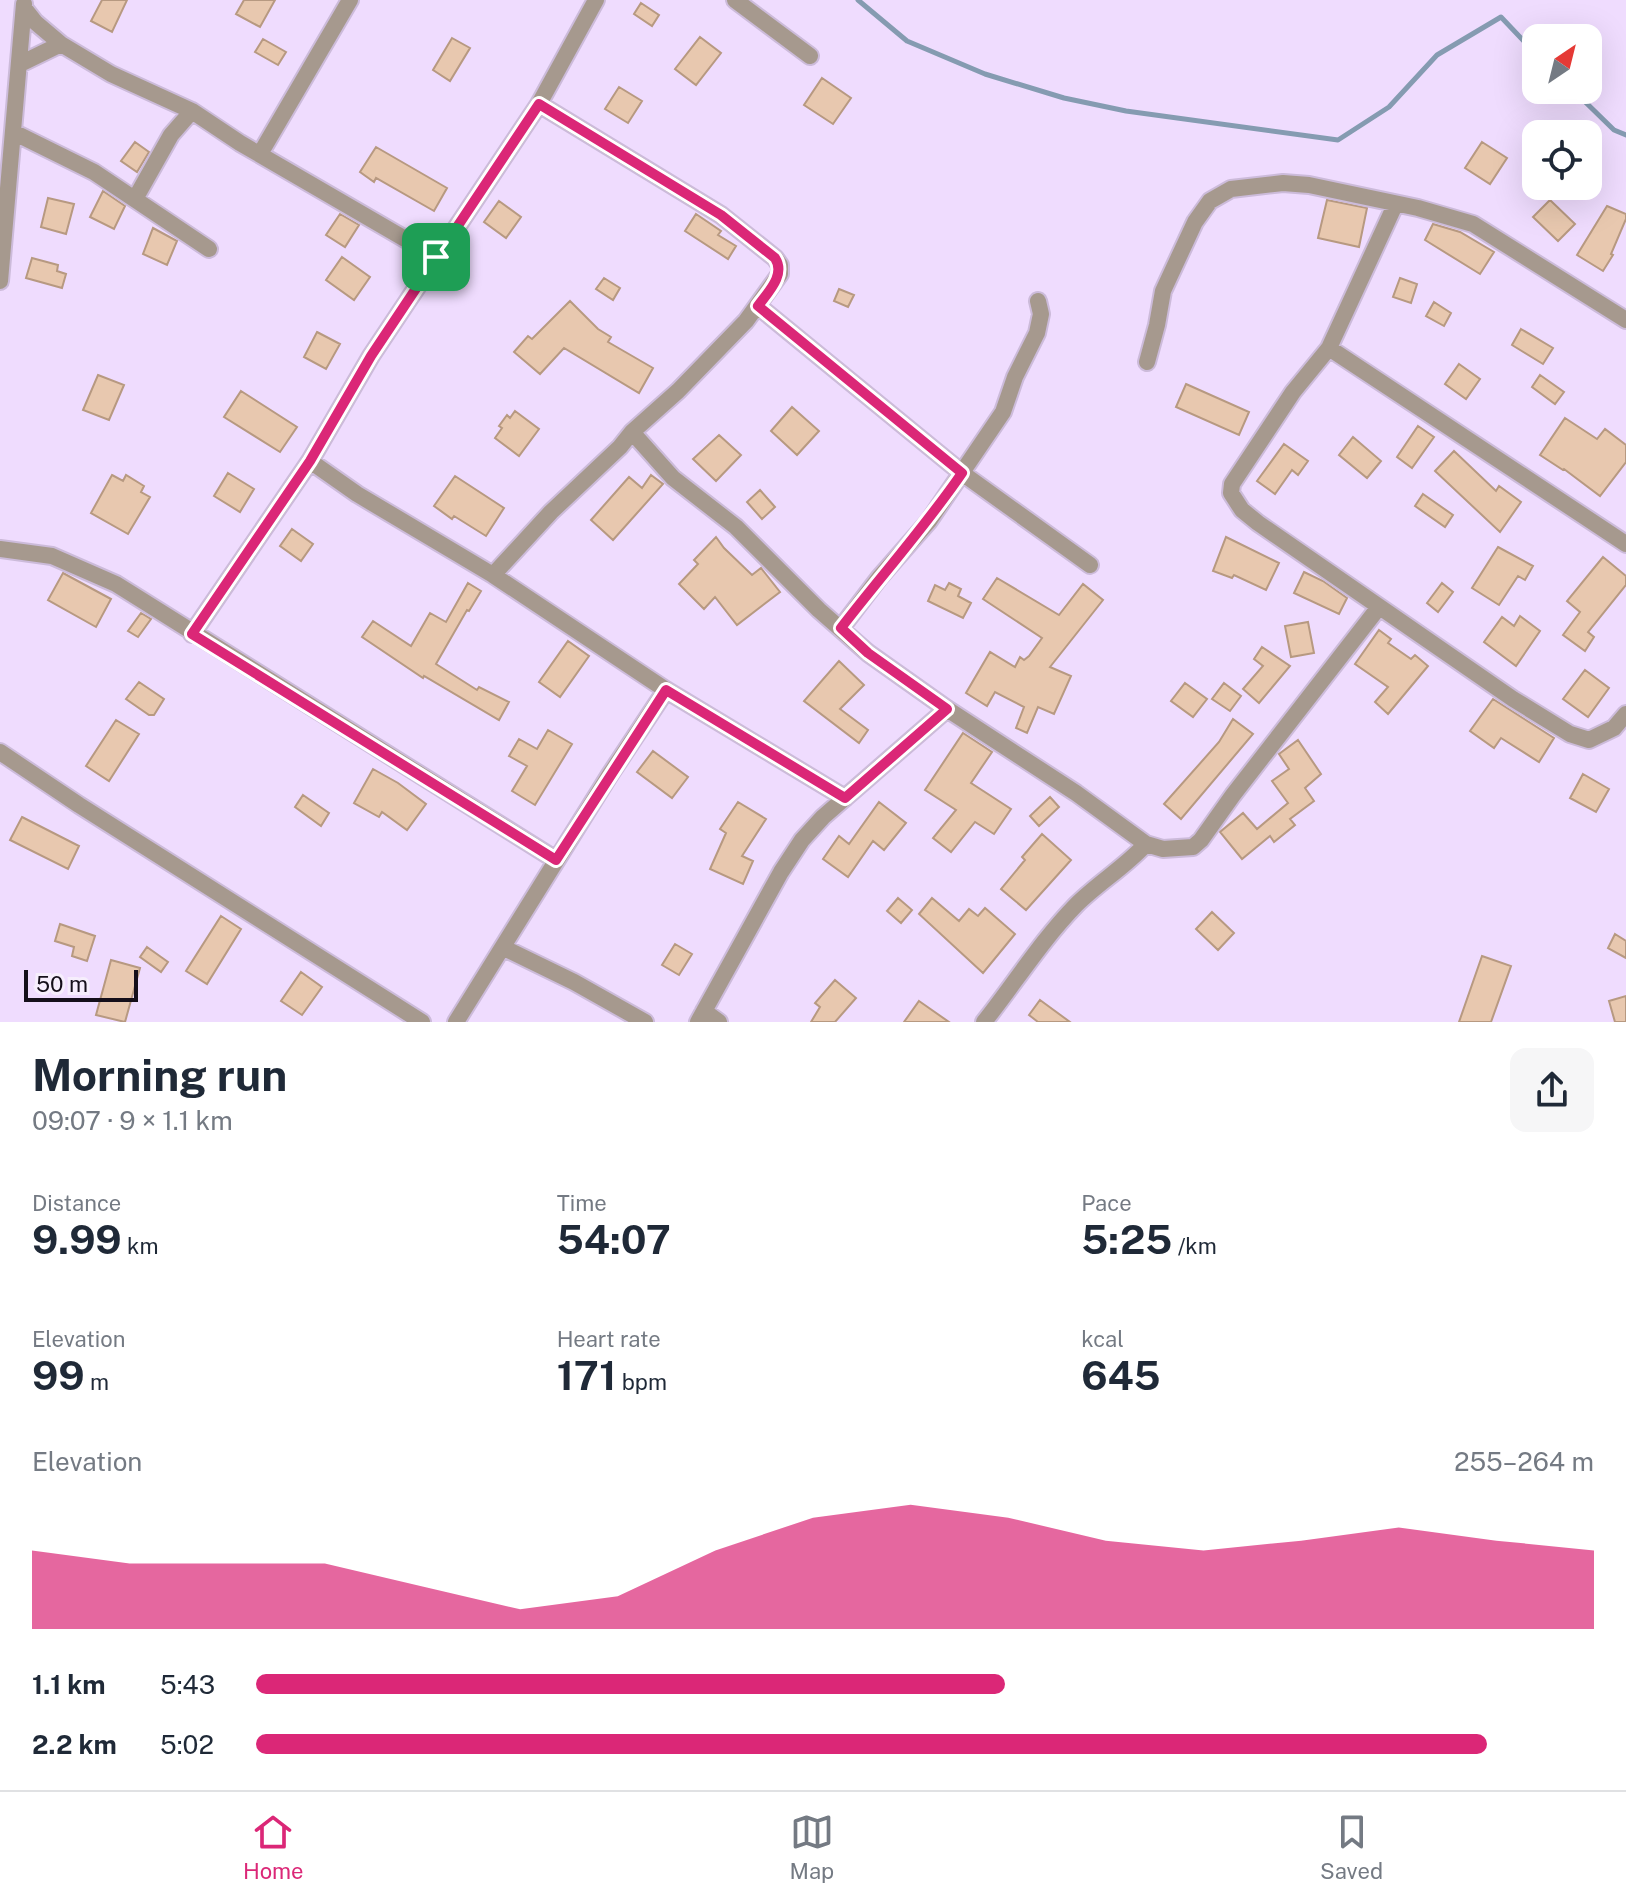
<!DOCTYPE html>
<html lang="en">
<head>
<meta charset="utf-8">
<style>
	:root { --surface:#fff; --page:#f6f6f7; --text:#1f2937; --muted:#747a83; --line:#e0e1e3; --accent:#db2777 }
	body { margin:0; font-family:"Public Sans",sans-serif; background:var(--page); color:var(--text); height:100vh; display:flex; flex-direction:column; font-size:30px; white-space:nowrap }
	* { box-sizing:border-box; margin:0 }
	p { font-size:26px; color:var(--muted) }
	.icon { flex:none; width:44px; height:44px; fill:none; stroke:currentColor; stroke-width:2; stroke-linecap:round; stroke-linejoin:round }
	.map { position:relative; height:1022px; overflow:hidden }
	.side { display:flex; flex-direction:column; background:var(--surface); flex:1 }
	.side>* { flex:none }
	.needle { width:52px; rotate:35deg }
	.controls { position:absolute; left:1522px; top:24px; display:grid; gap:16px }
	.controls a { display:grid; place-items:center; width:80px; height:80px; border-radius:16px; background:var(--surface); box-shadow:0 8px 32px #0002; font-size:40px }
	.scale { position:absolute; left:24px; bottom:20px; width:114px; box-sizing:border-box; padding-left:8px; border:4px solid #150f1a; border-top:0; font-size:22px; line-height:28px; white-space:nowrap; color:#150f1a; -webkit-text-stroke:6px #f6eefc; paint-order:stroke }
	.pin { position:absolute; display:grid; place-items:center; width:68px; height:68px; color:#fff; margin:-34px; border-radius:16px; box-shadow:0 4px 12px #0006 }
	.round { display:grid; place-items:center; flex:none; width:84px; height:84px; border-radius:16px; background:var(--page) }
	.summary { display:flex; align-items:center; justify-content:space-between; height:136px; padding:0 32px }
	h1 { font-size:44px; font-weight:700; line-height:60px }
	.figures { display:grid; grid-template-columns:repeat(3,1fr); gap:12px; height:136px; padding:8px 32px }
	.figures div { display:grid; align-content:center }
	.figures b { font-size:40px; font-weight:700 }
	.figures small { font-size:22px; font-weight:400 }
	.figures p { font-size:22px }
	.chart { height:224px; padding:16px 32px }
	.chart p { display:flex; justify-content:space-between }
	.chart svg { width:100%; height:144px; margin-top:8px; fill:var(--accent); opacity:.7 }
	ul { padding:0 32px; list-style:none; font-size:26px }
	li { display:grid; grid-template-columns:128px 96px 1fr; align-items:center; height:60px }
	li i { height:20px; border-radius:10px; background:var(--accent) }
	.tabs { display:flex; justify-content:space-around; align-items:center; height:112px; border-top:2px solid var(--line); background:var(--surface); font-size:22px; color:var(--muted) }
	.tabs a { display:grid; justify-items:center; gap:4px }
	.tabs .on { color:var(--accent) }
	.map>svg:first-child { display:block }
</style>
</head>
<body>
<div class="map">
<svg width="1626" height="1022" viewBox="0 0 1626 1022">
	<rect width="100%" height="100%" fill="#efdcfe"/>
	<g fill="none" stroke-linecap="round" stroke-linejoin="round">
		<path stroke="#859bb1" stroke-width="5" d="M858 0 907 41 985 74 1064 98 1126 111 1338 140 1389 107 1437 55 1501 17 1536 54
			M1573 90 1614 130 1626 135"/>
	</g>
	<path fill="#e8c8af" stroke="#b79981" stroke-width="2" d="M102 0H127L112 32 91 21Z
		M244 0H275L260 27 236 14Z
		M641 3 659 15 652 26 634 14Z
		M700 37 721 53 696 85 675 69Z
		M452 38 470 48 450 81 433 70Z
		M263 39 286 52 278 65 255 52Z
		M822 78 851 98 833 124 804 105Z
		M619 87 642 101 628 123 605 109Z
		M135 142 149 152 137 172 121 161Z
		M1482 142 1507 158 1490 184 1465 168Z
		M376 147 447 188 434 211 376 178 374 182 360 172Z
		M103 191 125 206 114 229 90 217Z
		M48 198 74 204 66 234 41 227Z
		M1327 200 1367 208 1359 247 1318 238Z
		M1550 200 1575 224 1558 241 1533 217Z
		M499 201 521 217 506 238 484 222Z
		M1607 206 1626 214V219L1611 254 1613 255 1603 271 1577 255Z
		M340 214 359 225 345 247 326 235Z
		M696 214 721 231 718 235 736 246 728 259 685 231Z
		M1433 224 1460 232 1494 252 1480 274 1425 240Z
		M153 228 177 241 167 265 143 254Z
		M342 257 370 277 354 300 326 280Z
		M32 258 58 265 57 271 66 274 62 288 26 278Z
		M604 278 620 288 613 300 596 289Z
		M1400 278 1417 284 1411 303 1393 297Z
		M839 289 854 295 848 307 834 301Z
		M570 301 598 329 611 337 608 342 653 368 639 393 564 348 540 374 514 352 528 336 532 339Z
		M1434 302 1451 313 1444 326 1426 316Z
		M1521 329 1553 348 1543 364 1512 345Z
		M317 332 340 344 326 369 304 357Z
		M1459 364 1480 379 1466 399 1445 384Z
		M98 375 124 385 109 420 83 410Z
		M1540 375 1564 392 1555 404 1532 387Z
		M1186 384 1249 412 1239 435 1176 407Z
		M241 391 297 427 280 452 224 417Z
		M792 407 819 431 797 455 771 431Z
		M515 411 539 429 519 456 495 438 502 428 499 426 507 415 510 418Z
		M1565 418 1597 439 1605 429 1626 445V462L1600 496 1564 469 1563 470 1540 455Z
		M1418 426 1434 437 1412 468 1397 457Z
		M719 435 741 455 716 481 693 459Z
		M1353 437 1381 461 1367 478 1339 455Z
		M1284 444 1308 461 1298 475 1292 470 1275 494 1257 481Z
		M1454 451 1496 491 1499 486 1521 502 1500 532 1435 471Z
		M228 473 254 489 240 512 214 496Z
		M112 475 123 481 126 475 144 486 141 492 150 497 128 534 91 513Z
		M651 475 663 484 613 540 591 520 629 477 642 488Z
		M455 476 504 508 486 536 454 516 452 519 434 506Z
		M760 490 775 507 762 519 747 502Z
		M1423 494 1453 515 1445 527 1415 506Z
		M292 529 313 544 301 561 280 546Z
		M716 537 724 548 752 575 761 568 780 592 737 625 715 597 704 609 679 584 698 564 694 560Z
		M1226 537 1279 563 1266 590 1234 575 1232 578 1213 571Z
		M1498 547 1533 566 1525 580 1518 576 1499 605 1472 588Z
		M1603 557 1626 576V585L1588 632 1594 637 1585 651 1563 635 1580 612 1567 601Z
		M1304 572 1323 581 1347 598 1339 614 1294 593Z
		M63 573 111 599 96 627 48 600Z
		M997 578 1059 615 1083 584 1103 600 1050 667 1071 676 1054 714 1038 707 1027 733 1016 728 1024 707 995 692 987 706 966 693 990 652 1015 667 1020 657 1024 660 1029 656 1042 638 983 599Z
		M468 583 481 591 469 611 467 610 436 664 477 690 479 687 509 702 499 720 424 676 423 678 362 637 373 621 411 646 430 613 446 622Z
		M949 583 961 589 958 596 971 603 963 618 928 601 935 585 945 590Z
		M1442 583 1453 592 1438 612 1427 603Z
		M141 613 151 619 138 637 128 631Z
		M1520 616 1540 631 1516 666 1484 642 1502 617 1514 626Z
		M1308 622 1314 653 1291 657 1285 626Z
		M1379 630 1391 639 1388 643 1411 659 1415 655 1428 666 1388 714 1375 702 1388 687 1355 664Z
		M568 641 589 656 560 697 539 682Z
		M1262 647 1290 666 1259 703 1243 689 1263 666 1254 659Z
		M839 661 864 685 840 709 868 730 859 743 804 701Z
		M1585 670 1609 688 1588 717 1563 699Z
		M139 682 164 699 154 715H149L126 699Z
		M1185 683 1207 699 1193 717 1171 701Z
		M1224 683 1241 696 1230 711 1212 699Z
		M1493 699 1554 738 1539 762 1501 738 1494 748 1470 731Z
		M1233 719 1253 734 1181 819 1164 804 1219 742Z
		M116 720 139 734 109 781 86 766Z
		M548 730 572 744 535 805 512 791 527 766 509 756 519 739 537 749Z
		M963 733 992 752 971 783 1011 809 994 834 975 822 951 852 933 838 956 810 925 790Z
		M1298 740 1321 774 1305 788 1314 801 1290 819 1295 825 1274 842 1270 836 1242 859 1220 832 1243 813 1257 829 1288 803 1272 781 1289 769 1279 754Z
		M653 751 688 777 672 798 637 772Z
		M373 769 398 783 426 804 407 830 382 812 379 817 354 803Z
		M1583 774 1609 789 1596 812 1570 798Z
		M303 795 329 813 321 826 295 807Z
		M1050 797 1059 807 1039 826 1030 816Z
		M738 802 766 819 742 856 753 861 743 884 710 869 726 833 720 829Z
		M879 802 906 823 884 850 873 841 848 877 823 859 839 836 849 844Z
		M22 817 79 846 68 869 10 840Z
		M1042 834 1071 860 1026 910 1001 889 1025 860 1022 857Z
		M898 898 912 910 901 923 887 911Z
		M932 898 959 921 969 909 978 916 985 908 1015 934 983 973 919 914Z
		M1212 912 1234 933 1218 950 1196 929Z
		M221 916 241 929 207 984 186 971Z
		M60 924 95 936 87 961 72 956 74 947 55 941Z
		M1615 934 1626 941V958L1608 948Z
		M675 944 692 954 679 975 662 965Z
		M147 947 168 962 161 972 140 957Z
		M1482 956 1511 966 1491 1022H1459Z
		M111 960 140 968 125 1022 96 1015Z
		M301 972 322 987 302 1015 281 1001Z
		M835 980 856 998 835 1022H811L820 1007 815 1003Z
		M1626 996V1022H1615L1609 1001Z
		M1040 1000 1070 1022H1038L1029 1015Z
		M919 1001 949 1022H904Z"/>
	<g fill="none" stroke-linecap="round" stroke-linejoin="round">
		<defs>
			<path id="street" d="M735 0 810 56
				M24 8 35 22 61 44 111 74 192 111 240 143 436 257
				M20 64 61 44
				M15 133 94 172 209 249
				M260 154 350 0
				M135 199 171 135 192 111
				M1395 205 1329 348 1293 392 1232 484 1231 493 1242 510 1258 523 1513 699 1570 734 1589 740 1614 728 1626 714
				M0 281 24 4
				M758 306 962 473 1090 565
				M1329 348 1626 544
				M1147 362 1157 325 1163 291 1195 222 1210 201 1231 189 1283 183 1309 185 1418 208 1473 224 1626 320
				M632 432 673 478 736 527 819 610 868 653 947 709 1076 793 1146 844 1163 849 1193 847 1201 840 1233 795 1379 607
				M310 461 357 494 493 575 666 690 845 798
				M0 549 52 556 116 584 556 860
				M493 575 551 512 620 447 632 432 678 391 746 321 780 274V265L775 258 721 215 539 104
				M841 628 879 578 929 521 1003 412 1015 377 1037 333 1041 314 1038 301
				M192 634 310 461 371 356 539 104 596 0
				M0 752 79 805 422 1022
				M504 948 574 982 645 1022
				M704 1011 719 1022
				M456 1022 609 776 666 690
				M698 1022 781 872 802 840 823 817 947 709
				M984 1022C1015 983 1041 941 1076 905 1098 883 1125 867 1146 844"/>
		</defs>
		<use href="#street" stroke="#ccbbda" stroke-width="20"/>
		<use href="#street" stroke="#a6998e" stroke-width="16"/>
	</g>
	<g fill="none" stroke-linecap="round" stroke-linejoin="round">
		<defs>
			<path id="route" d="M539 104 721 215 775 258C786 275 768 292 758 306L962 473C925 527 881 576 841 628L868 653 947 709 845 798 666 690 556 860 192 634 310 461 371 356Z"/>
		</defs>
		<use href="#route" stroke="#fff" stroke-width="16"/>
		<use href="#route" stroke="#db2777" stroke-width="10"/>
	</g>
</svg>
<div class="controls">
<a><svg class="needle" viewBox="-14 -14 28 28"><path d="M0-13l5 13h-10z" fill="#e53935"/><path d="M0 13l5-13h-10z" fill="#747a83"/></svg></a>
<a><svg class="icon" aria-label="locate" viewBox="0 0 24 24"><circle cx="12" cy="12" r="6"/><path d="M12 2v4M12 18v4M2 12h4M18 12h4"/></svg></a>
</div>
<div class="scale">50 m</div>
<div class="pin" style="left:436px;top:257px;background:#1e9e55"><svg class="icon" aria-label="arrive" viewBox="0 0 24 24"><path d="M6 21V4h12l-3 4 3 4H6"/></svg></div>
</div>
<section class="side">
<div class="summary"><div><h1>Morning run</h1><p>09:07 · 9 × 1.1 km</p></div><a class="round"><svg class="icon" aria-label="share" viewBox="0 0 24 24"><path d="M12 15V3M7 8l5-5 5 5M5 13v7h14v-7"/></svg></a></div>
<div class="figures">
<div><p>Distance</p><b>9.99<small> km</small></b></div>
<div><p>Time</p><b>54:07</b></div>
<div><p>Pace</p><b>5:25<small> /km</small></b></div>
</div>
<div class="figures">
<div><p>Elevation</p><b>99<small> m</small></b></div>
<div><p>Heart rate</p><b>171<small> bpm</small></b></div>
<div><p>kcal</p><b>645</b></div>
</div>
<div class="chart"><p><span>Elevation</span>255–264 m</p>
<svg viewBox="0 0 160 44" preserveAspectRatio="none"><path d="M0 44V20L10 24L20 24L30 24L40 31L50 38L60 34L70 20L80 10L90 6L100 10L110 17L120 20L130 17L140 13L150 17L160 20V44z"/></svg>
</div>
<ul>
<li><b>1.1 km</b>5:43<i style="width:56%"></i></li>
<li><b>2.2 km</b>5:02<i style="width:92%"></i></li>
</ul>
</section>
<nav class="tabs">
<a class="on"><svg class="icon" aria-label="home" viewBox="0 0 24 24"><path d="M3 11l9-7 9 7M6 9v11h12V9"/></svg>Home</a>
<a><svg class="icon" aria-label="map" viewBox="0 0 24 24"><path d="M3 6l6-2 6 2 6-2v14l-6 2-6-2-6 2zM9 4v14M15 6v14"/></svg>Map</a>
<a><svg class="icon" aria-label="saved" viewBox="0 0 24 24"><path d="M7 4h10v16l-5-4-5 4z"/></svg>Saved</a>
</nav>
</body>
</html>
